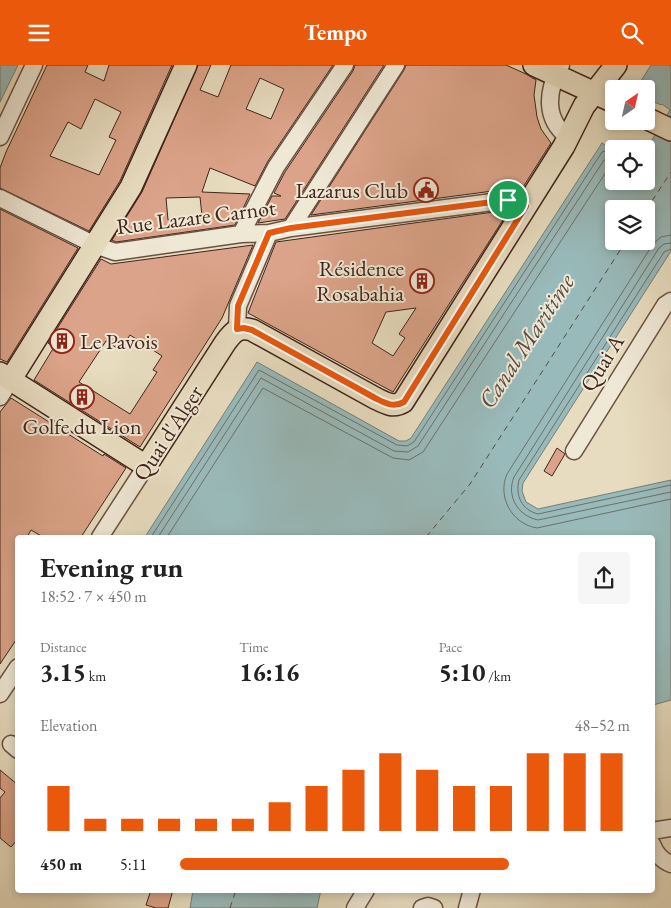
<!DOCTYPE html>
<html lang="en">
<head>
<meta charset="utf-8">
<style>
	:root { --surface:#fff; --page:#f6f6f6; --text:#222; --muted:#767676; --accent:#ea580c }
	body { margin:0; font-family:"EB Garamond",serif; background:var(--page); color:var(--text); height:100vh; display:flex; flex-direction:column; font-size:19px; white-space:nowrap }
	* { box-sizing:border-box; margin:0 }
	p { font-size:16px; color:var(--muted) }
	.icon { flex:none; width:28px; height:28px; fill:none; stroke:currentColor; stroke-width:2; stroke-linecap:round; stroke-linejoin:round }
	.map { position:relative; flex:1; overflow:hidden }
	.sheet { position:absolute; left:15px; top:470px; width:640px; height:358px; display:flex; flex-direction:column; background:var(--surface); border-radius:5px; box-shadow:0 2px 8px #0003 }
	.sheet>* { flex:none }
	.needle { width:32px; rotate:34deg }
	.controls { position:absolute; left:605px; top:15px; display:grid; gap:10px }
	.controls a { display:grid; place-items:center; width:50px; height:50px; border-radius:5px; background:var(--surface); box-shadow:0 2px 8px #0003; font-size:25px }
	.pin { position:absolute; display:grid; place-items:center; width:42px; height:42px; color:#fff; margin:-21px; border:2px solid #fff; border-radius:50%; box-shadow:0 1px 5px #0007 }
	.round { display:grid; place-items:center; flex:none; width:52px; height:52px; border-radius:5px; background:var(--page) }
	.overview { display:flex; align-items:center; justify-content:space-between; height:85px; padding:0 25px }
	h1 { font-size:28px; font-weight:700; line-height:38px }
	.stats { display:grid; grid-template-columns:repeat(3,1fr); gap:8px; height:85px; padding:5px 25px }
	.stats div { display:grid; align-content:center }
	.stats b { font-size:25px; font-weight:700 }
	.stats small { font-size:14px; font-weight:400 }
	.stats p { font-size:14px }
	.chart { height:140px; padding:10px 25px }
	.chart p { display:flex; justify-content:space-between }
	.chart svg { width:100%; height:90px; margin-top:5px; stroke:var(--accent); stroke-width:6 }
	ul { padding:0 25px; list-style:none; font-size:16px }
	li { display:grid; grid-template-columns:80px 60px 1fr; align-items:center; height:38px }
	li i { height:12px; border-radius:6px; background:var(--accent) }
	header { display:flex; justify-content:space-between; align-items:center; height:65px; padding:0 25px; background:var(--accent); color:#fff; font-size:22px; font-weight:700 }
	.map>svg:first-child { display:block }
</style>
</head>
<body>
<header><svg class="icon" aria-label="menu" viewBox="0 0 24 24"><path d="M4 6h16M4 12h16M4 18h16"/></svg>Tempo<svg class="icon" aria-label="search" viewBox="0 0 24 24"><circle cx="10" cy="10" r="6"/><path d="M15 15l6 6"/></svg></header>
<div class="map">
<svg width="671" height="843" viewBox="0 0 671 843">
	<rect width="100%" height="100%" fill="#e7dcbf"/>
	<filter id="stains"><feTurbulence type="fractalNoise" baseFrequency=".004" numOctaves="4"/><feColorMatrix values="0 0 0 0 .2 0 0 0 0 .09 0 0 0 0 .02 0 0 0 .5 -.17"/></filter>
	<radialGradient id="worn" r=".72"><stop offset=".6" stop-color="#630" stop-opacity="0"/><stop offset="1" stop-color="#630" stop-opacity=".3"/></radialGradient>
	<path fill="#99baba" stroke="#767e7a" fill-rule="evenodd" d="M0 0H18L0 37Z
		M651 0H671V186L523 418 522 426 526 437 538 444 671 415V635L653 640 652 472H145L257 297 399 376H406L411 373 602 78 614 85V116H646V85L670 45 662 39 661 40 646 33V24H636ZM614 144H646V176H614Z
		M193 825H321L317 843H190Z"/>
	<g fill="none" stroke-linecap="round" stroke-linejoin="round">
		<path stroke="#6d6f6a" stroke-width="1" d="M671 170 661 172 653 179 507 409C497 432 512 459 537 463L671 434
			M671 178 664 179 659 183 514 412C506 431 518 451 538 455L671 427
			M671 184 664 187 519 415C515 431 522 445 538 449L671 420
			M151 472 259 305 397 380 407 381 414 377 602 87 605 86 614 89
			M158 472 261 313 394 386 408 387 418 381 604 95H614
			M167 472 263 323 393 393 409 395 423 387 608 104 614 103"/>
		<path stroke="#574a42" stroke-width="1" stroke-dasharray="6 5" stroke-linecap="butt" d="M646 145 671 107
			M426 472 470 419 626 176
			M230 843 236 825"/>
	</g>
	<path fill="#dba389" stroke="#41241a" fill-rule="evenodd" d="M47 0H88L85 7 104 16 109 0H172L120 116 89 166 0 123V103L6 87ZM95 34 121 47 109 72 116 75 99 110 50 91 68 57 81 64Z
		M198 0H211L200 25 218 32 231 0H333L268 96 255 121 210 103 202 127 250 129 235 160 116 177 112 175 142 127ZM260 13 284 24 271 54 246 44ZM200 132 202 151 168 155 166 133Z
		M355 0H384L285 154 258 158 272 131H281L274 128 285 107 353 6Z
		M406 0H506L526 9 536 15 534 30 537 52 541 64 551 78 523 122 311 150 404 5Z
		M0 144 78 183 7 297 0 294Z
		M501 146 508 147 393 327 248 248 276 177ZM416 243 399 269 405 273 393 291 372 278 386 247Z
		M253 180 222 253 140 382 34 315 54 282 48 278 101 194 111 199ZM130 270 162 291 153 305 157 307 130 349 79 317 106 276 120 285Z
		M11 333 103 391 104 389 126 403 81 472H43L31 465 27 472H18V572L0 599V347Z
		M557 383 565 389 552 411 544 406Z
		M0 705 18 720V774L11 782 0 773V733L5 727 0 723Z
		M151 825H173L168 843H156L146 840Z"/>
	<g fill="none" stroke-linecap="round" stroke-linejoin="round">
		<defs>
			<path id="minor" d="M561 0C547 25 543 54 569 73
				M0 72 34 0
				M0 133 95 180 115 187 241 169 269 168 291 163 508 135 526 141
				M291 163 396 0
				M241 169 276 102 345 0
				M237 264 238 241 269 168
				M0 332 11 314
				M574 386 665 240 671 236
				M100 472 146 401
				M0 629 18 602
				M11 679 18 685
				M652 766 671 763
				M652 779C656 789 661 795 671 799
				M355 843 366 825
				M422 843 428 841 434 843
				M467 843 472 825"/>
			<path id="major" d="M534 0 614 37
				M646 53 671 65
				M0 308 146 401 225 278C233 267 238 261 252 265L375 333C385 338 393 343 403 337L564 81 584 41 616 0
				M11 314 131 122 186 0"/>
		</defs>
		<use href="#minor" stroke="#6a5243" stroke-width="19"/>
		<use href="#major" stroke="#41241a" stroke-width="24"/>
		<use href="#minor" stroke="#efe8d5" stroke-width="16"/>
		<use href="#major" stroke="#e7dcbf" stroke-width="21"/>
	</g>
	<g fill="none" stroke-linecap="round" stroke-linejoin="round">
		<defs>
			<path id="route" d="M508 135 526 141 404 337C393 343 385 338 375 333L252 265 244 263 237 264 238 241 269 168 291 163Z"/>
		</defs>
		<use href="#route" stroke="#fff" stroke-width="10"/>
		<use href="#route" stroke="#ea580c" stroke-width="6"/>
	</g>
	<defs>
		<symbol id="civic-ring" viewBox="-11 -11 22 22"><circle r="9.5" fill="#efe8d5" stroke="#8f2418" stroke-width="1.5"/><path d="M-.6-6.5H3V-4.5H.6V-3L4-1V1h2V6H-6V1h2V-1L-.6-3ZM-1.2 2.5V6h2.4V2.5Z" fill="#8f2418"/></symbol>
		<symbol id="building-ring" viewBox="-11 -11 22 22"><circle r="9.5" fill="#efe8d5" stroke="#8f2418" stroke-width="1.5"/><path d="M-4-6H4V6H1V3H-1V6H-4ZM-2.5-4.3h1.7v1.8h-1.7ZM.8-4.3h1.7v1.8H.8ZM-2.5-1h1.7V.8h-1.7ZM.8-1h1.7V.8H.8Z" fill="#8f2418"/></symbol>
	</defs>
	<g fill-rule="evenodd">
		<use href="#civic-ring" x="412" y="111" width="28" height="28"/>
		<use href="#building-ring" x="408" y="202" width="28" height="28"/>
		<use href="#building-ring" x="48" y="262" width="28" height="28"/>
		<use href="#building-ring" x="68" y="318" width="28" height="28"/>
	</g>
	<g text-anchor="middle" dominant-baseline="central" stroke-width="4" stroke-linejoin="round" paint-order="stroke">
		<g font-size="22" fill="#41241a" stroke="#efe8d5" text-anchor="end">
			<text x="408" y="125">Lazarus Club</text>
			<text x="404" y="203">Résidence<tspan x="404" dy="25">Rosabahia</tspan></text>
			<text x="80" y="276" text-anchor="start">Le Pavois</text>
			<text x="82" y="361" text-anchor="middle">Golfe du Lion</text>
		</g>
		<g font-size="22" fill="#41241a" stroke="#efe8d5">
			<text transform="translate(196 152) rotate(-7)">Rue Lazare Carnot</text>
			<text transform="translate(602 298) rotate(-58)">Quai A</text>
			<text transform="translate(168 368) rotate(-57)">Quai d'Alger</text>
		</g>
		<g font-size="24" font-style="italic" fill="#574a42" stroke="#efe8d5">
			<text transform="translate(526 276) rotate(-57)">Canal Maritime</text>
		</g>
	</g>
	<rect width="100%" height="100%" filter="url(#stains)"/>
	<rect width="100%" height="100%" fill="url(#worn)"/>
</svg>
<div class="controls">
<a><svg class="needle" viewBox="-14 -14 28 28"><path d="M0-13l5 13h-10z" fill="#e53935"/><path d="M0 13l5-13h-10z" fill="#767676"/></svg></a>
<a><svg class="icon" aria-label="locate" viewBox="0 0 24 24"><circle cx="12" cy="12" r="6"/><path d="M12 2v4M12 18v4M2 12h4M18 12h4"/></svg></a>
<a><svg class="icon" aria-label="layers" viewBox="0 0 24 24"><path d="M12 4l9 5-9 5-9-5zM3 14l9 5 9-5"/></svg></a>
</div>
<div class="pin" style="left:508px;top:135px;background:#1e9e55"><svg class="icon" aria-label="arrive" viewBox="0 0 24 24"><path d="M6 21V4h12l-3 4 3 4H6"/></svg></div>
<section class="sheet">
<div class="overview"><div><h1>Evening run</h1><p>18:52 · 7 × 450 m</p></div><a class="round"><svg class="icon" aria-label="share" viewBox="0 0 24 24"><path d="M12 15V3M7 8l5-5 5 5M5 13v7h14v-7"/></svg></a></div>
<div class="stats">
<div><p>Distance</p><b>3.15<small> km</small></b></div>
<div><p>Time</p><b>16:16</b></div>
<div><p>Pace</p><b>5:10<small> /km</small></b></div>
</div>
<div class="chart"><p><span>Elevation</span>48–52 m</p>
<svg viewBox="0 0 160 44" preserveAspectRatio="none"><path d="M5 44V22M15 44V38M25 44V38M35 44V38M45 44V38M55 44V38M65 44V30M75 44V22M85 44V14M95 44V6M105 44V14M115 44V22M125 44V22M135 44V6M145 44V6M155 44V6"/></svg>
</div>
<ul>
<li><b>450 m</b>5:11<i style="width:73%"></i></li>
</ul>
</section>
</div>
</body>
</html>
